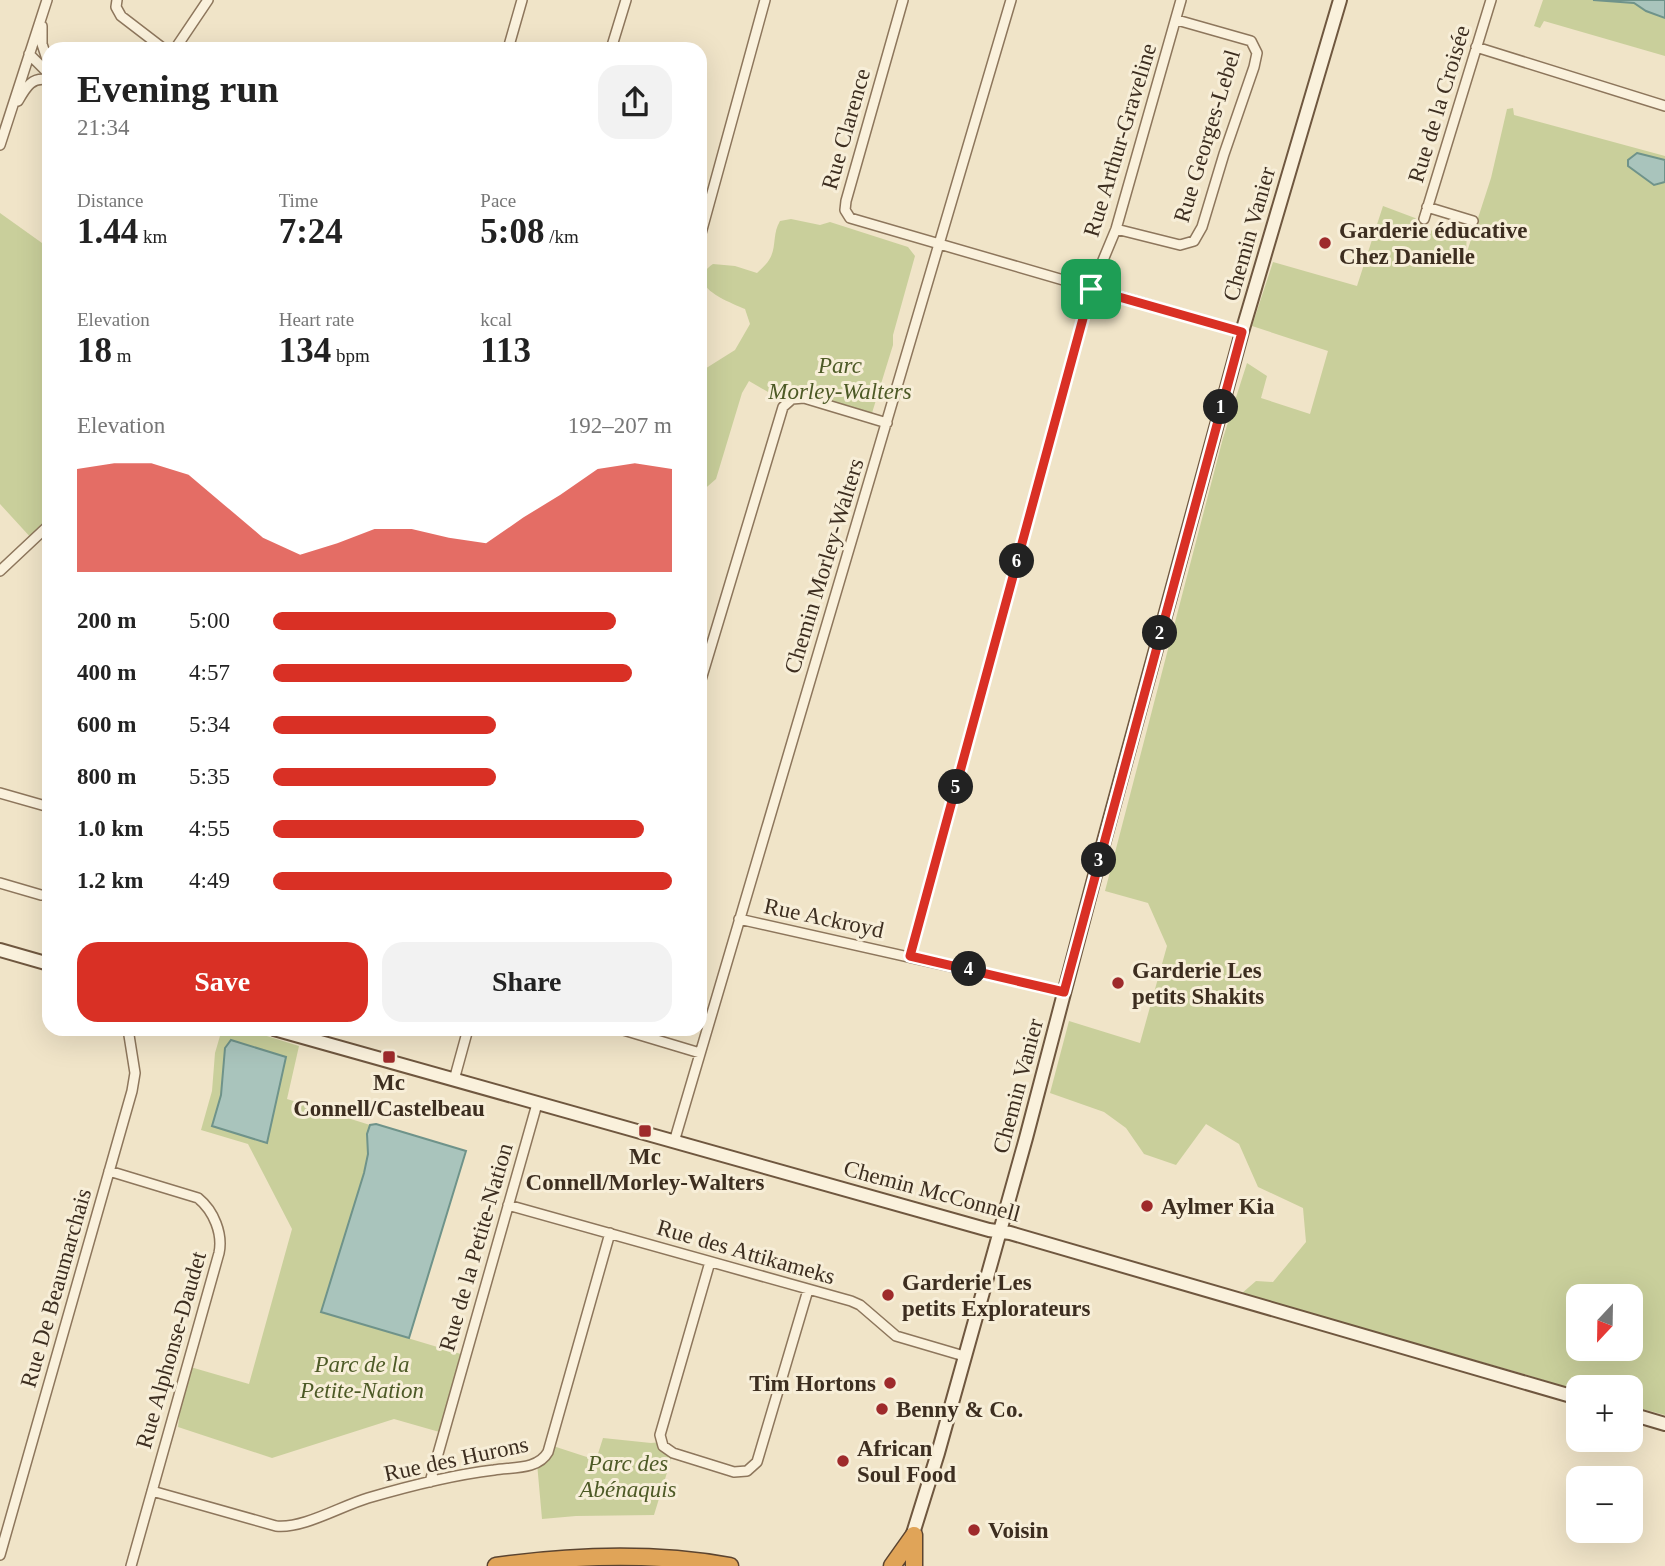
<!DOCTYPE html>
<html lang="en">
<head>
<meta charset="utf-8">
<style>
	:root { --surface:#fff; --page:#f2f2f2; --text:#222; --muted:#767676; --accent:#d93025 }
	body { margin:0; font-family:"Times New Roman",serif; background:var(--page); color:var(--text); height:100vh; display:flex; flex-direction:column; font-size:26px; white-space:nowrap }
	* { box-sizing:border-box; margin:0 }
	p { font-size:23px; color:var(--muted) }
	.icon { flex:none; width:38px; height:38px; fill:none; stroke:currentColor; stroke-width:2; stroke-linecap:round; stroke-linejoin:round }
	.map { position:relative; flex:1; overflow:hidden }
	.details { position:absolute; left:42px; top:42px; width:665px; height:994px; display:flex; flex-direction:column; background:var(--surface); border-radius:21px; box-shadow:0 7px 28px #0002 }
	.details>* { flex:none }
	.needle { width:46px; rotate:202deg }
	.controls { position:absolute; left:1566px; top:1284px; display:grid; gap:14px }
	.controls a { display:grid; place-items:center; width:77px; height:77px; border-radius:14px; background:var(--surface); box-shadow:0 7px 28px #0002; font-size:35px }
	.pin { position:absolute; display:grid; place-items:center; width:60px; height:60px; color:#fff; margin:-30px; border-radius:14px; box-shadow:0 4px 10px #0006 }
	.km { position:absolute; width:35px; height:35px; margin:-18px; border-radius:50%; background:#222; color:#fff; font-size:19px; line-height:35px; text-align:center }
	.round { display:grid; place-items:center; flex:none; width:74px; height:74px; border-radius:21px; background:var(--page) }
	.head { display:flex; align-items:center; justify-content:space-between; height:119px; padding:0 35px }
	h1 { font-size:38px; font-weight:700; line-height:52px }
	.metrics { display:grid; grid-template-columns:repeat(3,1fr); gap:10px; height:119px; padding:7px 35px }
	.metrics div { display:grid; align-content:center }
	.metrics b { font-size:35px; font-weight:700 }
	.metrics small { font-size:19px; font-weight:400 }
	.metrics p { font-size:19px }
	.chart { height:196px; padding:14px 35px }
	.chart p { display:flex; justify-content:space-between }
	.chart svg { width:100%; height:126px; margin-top:7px; fill:var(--accent); opacity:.7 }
	.primary-button { display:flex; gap:14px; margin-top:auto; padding:14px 35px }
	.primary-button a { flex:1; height:80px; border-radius:21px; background:var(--accent); color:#fff; font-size:28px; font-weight:700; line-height:80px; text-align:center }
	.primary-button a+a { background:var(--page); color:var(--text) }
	ul { padding:0 35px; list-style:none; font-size:23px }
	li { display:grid; grid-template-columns:112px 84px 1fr; align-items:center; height:52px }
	li i { height:18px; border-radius:9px; background:var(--accent) }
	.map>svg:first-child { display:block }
</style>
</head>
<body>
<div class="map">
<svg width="1665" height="1566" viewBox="0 0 1665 1566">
	<rect width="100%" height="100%" fill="#f0e4c8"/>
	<path fill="#c9cf9b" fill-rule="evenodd" d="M1543 0H1665V56L1544 21 1540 28 1534 26Z
		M1513 108 1514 115 1665 156V1415L1631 1406V1388H1578V1391L1524 1374 1241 1294 1256 1281 1273 1282 1306 1242 1303 1208 1258 1187 1239 1144 1206 1124 1176 1165 1144 1154 1126 1128 1104 1112 1050 1093 1069 1021 1140 1043 1167 946 1148 903 1105 891 1223 438 1247 363 1267 376 1261 398 1310 414 1328 351 1252 326 1273 262 1357 286 1383 206 1415 218 1428 230 1450 233 1467 229 1466 255 1491 178 1507 109ZM1578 1297H1631V1349H1578Z
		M0 213 49 248V525L33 540 0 504Z
		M791 219 820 225 830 222 908 247 915 256 893 335V345L872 413 806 394H792L782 400 749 381 742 393 716 479 700 493V372L735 350 750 324 745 309C729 302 682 285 713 264L735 266 757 273C761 269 766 265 769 260 777 248 772 234 780 221Z
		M222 1029H244L299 1046 287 1099 370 1125 367 1134 368 1154 364 1173 321 1312 464 1355 443 1433 394 1419 272 1458 178 1427 183 1382 187 1366 249 1384 292 1229 248 1144 201 1130 212 1091 215 1053Z
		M603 1438 651 1443 661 1442 673 1453 654 1515 576 1516 542 1519 537 1463 550 1445 596 1460Z"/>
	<path fill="#a9c4bc" stroke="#6f938a" stroke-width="2" d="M1593 0H1665V18L1646 11 1634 3Z
		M1637 153 1665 160V182L1654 185 1628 166V160Z
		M231 1040 286 1057 267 1143 212 1126 221 1095 225 1048Z
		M376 1124 466 1151 409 1338 321 1312 364 1173 368 1154 367 1134 370 1125Z"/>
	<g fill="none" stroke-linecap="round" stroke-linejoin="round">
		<defs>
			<path id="street" d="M117 0 116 7 121 16 164 49
				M903 0 846 201 845 210 850 218 1242 332
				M42 26V44L49 65
				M1476 47 1665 106
				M175 49 208 0
				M508 49 522 0
				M611 49 626 0
				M29 54 49 74
				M18 101C26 87 32 76 49 80
				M0 145 47 0
				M1427 207 1473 221
				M1424 219 1491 0
				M1116 229 1180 245 1194 241 1202 227 1224 154 1254 67 1257 53 1251 41 1177 20
				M700 237 765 0
				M0 571 49 525
				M700 683 783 407 792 399 804 398 887 423
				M0 793 49 807
				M0 883 41 895H49
				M739 919 1064 992
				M910 956 1091 289 1116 229 1181 0
				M620 1029 700 1053
				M454 1080 468 1029
				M674 1142 1011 0
				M109 1171 198 1198C214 1211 223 1234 219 1253L131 1566
				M508 1205 851 1301 860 1305 896 1336 964 1356
				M710 1262 660 1435 663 1446 673 1453 734 1472 747 1471 757 1462 808 1290
				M430 1482 537 1104
				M152 1491 276 1526C303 1529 341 1506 368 1498 409 1486 452 1475 494 1470 512 1467 538 1470 548 1452L610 1233
				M0 1555 132 1091 135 1073 128 1029"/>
			<path id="secondary" d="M0 950 49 964
				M274 1029 989 1230 1010 1233 1578 1398
				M1631 1414 1665 1424
				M910 1543 938 1453 1026 1138 1104 841 1242 332 1340 0"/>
			<path id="highway" d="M914 1535V1566
				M496 1566C574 1555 652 1552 730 1566
				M892 1566 914 1535"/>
		</defs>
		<use href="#street" stroke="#8d765c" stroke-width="12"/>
		<use href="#secondary" stroke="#6f573f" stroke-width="16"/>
		<use href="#highway" stroke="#5b4430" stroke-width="19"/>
		<use href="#street" stroke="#faf1dc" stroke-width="9"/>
		<use href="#secondary" stroke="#faf1dc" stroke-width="12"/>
		<use href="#highway" stroke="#e0a458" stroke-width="16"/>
	</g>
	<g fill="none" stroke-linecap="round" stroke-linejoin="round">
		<defs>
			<path id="route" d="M1091 289 1242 332 1064 992 910 956Z"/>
		</defs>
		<use href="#route" stroke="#fff" stroke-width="14"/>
		<use href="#route" stroke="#d93025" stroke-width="9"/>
	</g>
	<g fill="#9e2a2b" stroke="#f7eed8" stroke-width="2.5">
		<circle cx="1325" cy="243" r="7"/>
		<circle cx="1118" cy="983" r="7"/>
		<rect x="382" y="1050" width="14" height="14" rx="3.5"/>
		<rect x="638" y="1124" width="14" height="14" rx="3.5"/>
		<circle cx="1147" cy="1206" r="7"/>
		<circle cx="888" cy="1295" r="7"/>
		<circle cx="890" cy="1383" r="7"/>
		<circle cx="882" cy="1409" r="7"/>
		<circle cx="843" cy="1461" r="7"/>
		<circle cx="974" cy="1530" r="7"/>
	</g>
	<g text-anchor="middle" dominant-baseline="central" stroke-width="6" stroke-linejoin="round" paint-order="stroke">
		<g font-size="23" fill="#3d2e20" stroke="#f7eed8">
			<text transform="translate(1439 104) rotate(-73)">Rue de la Croisée</text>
			<text transform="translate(846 129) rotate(-74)">Rue Clarence</text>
			<text transform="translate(1207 136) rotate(-73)">Rue Georges-Lebel</text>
			<text transform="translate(1120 140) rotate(-73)">Rue Arthur-Graveline</text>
			<text transform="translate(1249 234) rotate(-74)">Chemin Vanier</text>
			<text transform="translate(824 566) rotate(-73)">Chemin Morley-Walters</text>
			<text transform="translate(824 918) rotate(12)">Rue Ackroyd</text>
			<text transform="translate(1018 1086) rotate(-75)">Chemin Vanier</text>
			<text transform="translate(932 1191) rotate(15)">Chemin McConnell</text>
			<text transform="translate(476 1247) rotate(-74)">Rue de la Petite-Nation</text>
			<text transform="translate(746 1252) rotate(16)">Rue des Attikameks</text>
			<text transform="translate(56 1288) rotate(-74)">Rue De Beaumarchais</text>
			<text transform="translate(171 1350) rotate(-74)">Rue Alphonse-Daudet</text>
			<text transform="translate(456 1459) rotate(-12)">Rue des Hurons</text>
		</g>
		<g font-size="23" font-weight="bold" fill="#3d2e20" stroke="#f7eed8" text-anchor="start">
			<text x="1339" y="230">Garderie éducative<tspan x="1339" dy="26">Chez Danielle</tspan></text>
			<text x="1132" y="970">Garderie Les<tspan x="1132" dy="26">petits Shakits</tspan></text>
			<text x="389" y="1082" text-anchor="middle">Mc<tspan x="389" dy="26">Connell/Castelbeau</tspan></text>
			<text x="645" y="1156" text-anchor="middle">Mc<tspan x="645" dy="26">Connell/Morley-Walters</tspan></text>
			<text x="1161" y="1206">Aylmer Kia</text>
			<text x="902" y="1282">Garderie Les<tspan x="902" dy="26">petits Explorateurs</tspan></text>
			<text x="876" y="1383" text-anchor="end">Tim Hortons</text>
			<text x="896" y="1409">Benny &amp; Co.</text>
			<text x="857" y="1448">African<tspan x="857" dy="26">Soul Food</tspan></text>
			<text x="988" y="1530">Voisin</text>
		</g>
		<g font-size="23" font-style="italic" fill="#4d5a26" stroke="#f7eed8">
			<text x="840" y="365">Parc<tspan x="840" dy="26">Morley-Walters</tspan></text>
			<text x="362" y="1364">Parc de la<tspan x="362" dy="26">Petite-Nation</tspan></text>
			<text x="628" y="1463">Parc des<tspan x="628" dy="26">Abénaquis</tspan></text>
		</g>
	</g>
</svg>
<div class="controls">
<a><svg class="needle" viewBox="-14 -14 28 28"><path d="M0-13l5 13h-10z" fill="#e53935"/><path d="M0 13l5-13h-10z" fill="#767676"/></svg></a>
<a>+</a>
<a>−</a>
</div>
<div class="pin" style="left:1091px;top:289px;background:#1e9e55"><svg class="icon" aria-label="arrive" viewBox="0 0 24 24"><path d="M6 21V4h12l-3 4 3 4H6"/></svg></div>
<b class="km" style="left:1221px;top:407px">1</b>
<b class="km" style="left:1160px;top:633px">2</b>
<b class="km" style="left:1099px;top:860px">3</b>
<b class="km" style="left:969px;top:969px">4</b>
<b class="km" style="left:956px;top:787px">5</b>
<b class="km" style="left:1017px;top:561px">6</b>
<section class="details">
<div class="head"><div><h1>Evening run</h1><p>21:34</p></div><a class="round"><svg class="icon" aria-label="share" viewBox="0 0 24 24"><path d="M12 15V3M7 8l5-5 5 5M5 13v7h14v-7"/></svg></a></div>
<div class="metrics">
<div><p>Distance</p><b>1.44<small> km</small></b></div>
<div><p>Time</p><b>7:24</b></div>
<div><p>Pace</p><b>5:08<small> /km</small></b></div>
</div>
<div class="metrics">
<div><p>Elevation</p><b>18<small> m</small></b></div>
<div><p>Heart rate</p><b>134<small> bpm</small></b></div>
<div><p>kcal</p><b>113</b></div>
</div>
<div class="chart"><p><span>Elevation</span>192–207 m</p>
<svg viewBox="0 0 160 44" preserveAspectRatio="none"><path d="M0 44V8L10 6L20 6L30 10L40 21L50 32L60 38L70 34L80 29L90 29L100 32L110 34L120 25L130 17L140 8L150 6L160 8V44z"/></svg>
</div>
<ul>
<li><b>200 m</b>5:00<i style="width:86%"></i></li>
<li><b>400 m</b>4:57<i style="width:90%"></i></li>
<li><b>600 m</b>5:34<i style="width:56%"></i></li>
<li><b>800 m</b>5:35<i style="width:56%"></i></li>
<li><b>1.0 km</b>4:55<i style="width:93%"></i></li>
<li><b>1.2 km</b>4:49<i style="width:100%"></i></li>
</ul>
<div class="primary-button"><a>Save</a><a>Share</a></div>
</section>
</div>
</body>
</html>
